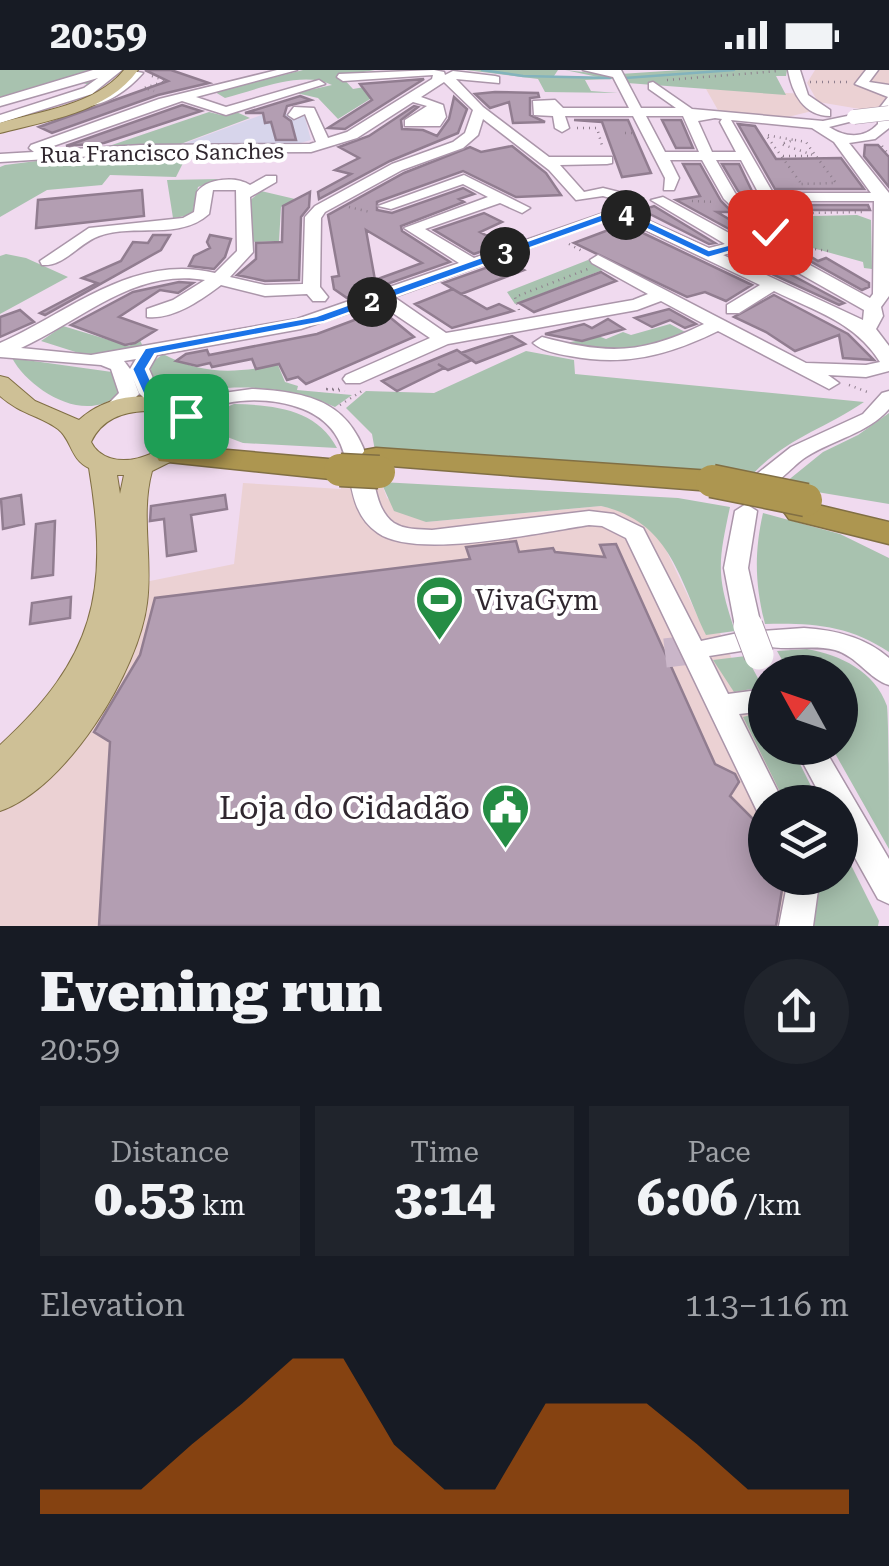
<!DOCTYPE html>
<html lang="en">
<head>
<meta charset="utf-8">
<style>
	:root { --surface:#171b24; --page:#20242c; --text:#f1f3f6; --muted:#9ea1a6; --accent:#b45309 }
	body { margin:0; font-family:"Roboto Serif",serif; background:var(--page); color:var(--text); height:100vh; display:flex; flex-direction:column; font-size:38px; white-space:nowrap }
	* { box-sizing:border-box; margin:0 }
	p { font-size:32px; color:var(--muted) }
	.icon { flex:none; width:55px; height:55px; fill:none; stroke:currentColor; stroke-width:2; stroke-linecap:round; stroke-linejoin:round }
	.map { position:relative; height:856px; overflow:hidden }
	.details { display:flex; flex-direction:column; background:var(--surface); flex:1 }
	.details>* { flex:none }
	.needle { width:65px; rotate:310deg }
	.controls { position:absolute; left:748px; top:585px; display:grid; gap:20px }
	.controls a { display:grid; place-items:center; width:110px; height:110px; border-radius:50%; background:var(--surface); box-shadow:0 5px 25px #0003; font-size:50px }
	.pin { position:absolute; display:grid; place-items:center; width:85px; height:85px; color:#fff; margin:-42px; border-radius:20px; box-shadow:0 5px 15px #0006 }
	.km { position:absolute; width:50px; height:50px; margin:-25px; border-radius:50%; background:#222; color:#fff; font-size:28px; line-height:50px; text-align:center }
	.round { display:grid; place-items:center; flex:none; width:105px; height:105px; border-radius:52px; background:var(--page) }
	.head { display:flex; align-items:center; justify-content:space-between; height:170px; padding:0 40px }
	h1 { font-size:55px; font-weight:800; line-height:75px }
	.stats { display:grid; grid-template-columns:repeat(3,1fr); gap:15px; height:170px; padding:10px 40px }
	.stats div { display:grid; align-content:center; border-radius:0px; background:var(--page); text-align:center }
	.stats b { font-size:50px; font-weight:800 }
	.stats small { font-size:28px; font-weight:400 }
	.stats p { font-size:28px }
	.chart { height:280px; padding:20px 40px }
	.chart p { display:flex; justify-content:space-between }
	.chart svg { width:100%; height:180px; margin-top:10px; fill:var(--accent); opacity:.7 }
	.status { display:flex; justify-content:space-between; align-items:center; height:70px; padding:0 50px; background:var(--surface); direction:ltr }
	.status svg { height:28px; fill:currentColor }
	.map>svg:first-child { display:block }
</style>
</head>
<body>
<div class="status"><b>20:59</b><svg viewBox="0 0 49 12"><path d="M0 12V9h3v3zM5 12V6h3v6zM10 12V3h3v9zM15 12V0h3v12zM26 1h20v11H26zM47 4h2v5h-2z"/></svg></div>
<div class="map">
<svg width="889" height="856" viewBox="0 0 889 856">
	<rect width="100%" height="100%" fill="#f0daef"/>
	<path fill="#ebd1d3" d="M815 0H889V40L872 41 818 32 807 13Z
		M706 19 807 24 820 39 784 48 719 42Z
		M341 408 381 412 387 428 426 452 601 436 624 441 659 465 706 564 720 563 765 660V678L802 732H765V808H840L854 856H0V739L140 513 234 494 243 413 341 419Z"/>
	<path fill="#d7d5eb" d="M275 40 290 45 304 44 311 70 297 74H183Z"/>
	<path fill="#a8c2af" d="M0 0H110L91 16 81 12 0 31Z
		M303 0H375L341 6 353 19 399 11 338 49 318 28 296 23 332 15C302 0 257 20 225 28L215 22Z
		M466 0H558L554 6 598 7 565 0 611 5 613 9 585 10 591 21 618 23 545 22 538 9Z
		M681 0H787L786 6H776L786 25 627 13 620 4Z
		M234 41 250 48 178 75 109 76 209 42 221 45Z
		M189 81 176 107 110 105 102 115 47 120 0 147V97L5 95 99 83Z
		M220 109 198 117 192 145 173 148 167 110Z
		M261 121 295 129 281 137 279 171 251 172 247 133Z
		M857 145 871 150 872 199 864 198 863 192 809 177 813 146Z
		M6 184 26 188 68 207 0 244V186Z
		M588 190 605 199 515 234 507 222Z
		M670 254 687 263C651 279 600 283 562 274L598 266 606 269 623 262 631 265Z
		M63 256 129 276 140 270 143 277 85 285 41 271Z
		M526 281 574 290 575 304 864 332C821 361 785 368 748 409L713 401 375 381 372 364 346 338 366 321 434 323Z
		M163 284C203 305 233 303 278 295L285 312 298 316 297 320 352 325 335 337C302 321 262 316 227 318 214 319 200 331 189 329 177 328 163 321 153 313L150 294Z
		M12 288 112 302 119 323C87 356 29 320 12 288Z
		M234 334C274 335 317 339 337 378L243 373 214 362 209 354 212 343Z
		M889 343V434L781 416 823 382 858 365Z
		M381 412 678 428 730 437C718 493 716 505 735 561L706 565C679 508 670 452 601 436L426 452 394 441Z
		M763 443 840 464 889 488V582C848 555 813 553 765 554 755 515 754 483 763 443Z
		M807 579C840 585 875 601 887 636 889 657 889 750 889 779L832 678H840V602H789L777 581Z
		M746 586 760 612 757 618 734 622 713 590Z
		M765 641V678H792L819 732H785L743 647Z
		M840 773 879 851 878 856H812L818 825 813 808H840Z"/>
	<g fill="none" stroke-linecap="round" stroke-linejoin="round">
		<path stroke="#83b3bc" stroke-width="2.5" d="M482 0 523 6 610 8
			M625 8 734 0"/>
	</g>
	<path fill="#b39eb2" stroke="#917d90" stroke-width="2.5" fill-rule="evenodd" d="M145 0H171L209 13 158 25 52 63 39 57 168 11Z
		M424 9 345 59 328 58 372 30 360 14Z
		M495 22 538 23 539 27 530 28V45L545 52 513 53 509 32 490 38 475 24Z
		M300 26 311 30 287 36 284 46 291 51 296 70H276L271 52 265 53 263 43H245Z
		M454 27 467 39 458 63 390 91 319 129 318 122 351 104 335 100 359 88 339 77 369 66 414 36 418 37 401 50 402 59 423 60 437 66 449 49Z
		M182 35 201 41 104 73 66 76Z
		M574 50H628L651 103 622 107 602 52Z
		M662 50H681L693 78H676Z
		M738 54 755 56 776 89 841 88 864 119H775Z
		M865 75H878L889 87V117L864 86Z
		M512 76 546 103 561 125 516 127 463 101 377 132V140L392 143 463 118 474 124 459 129 464 132 401 156 402 161 450 192 347 228 334 219 332 207 339 206 328 145 404 103 470 77 481 82ZM366 160 388 173 422 193 375 210Z
		M683 94H700L721 131 732 142H717L751 162 740 165 676 130 700 126Z
		M722 94H739L762 142 738 121Z
		M142 120 144 146 36 158 38 130Z
		M310 122 309 137 301 147 299 210 265 211 237 205 256 189V173L282 172 283 136Z
		M785 135H868L870 140H804L798 179 818 191 826 188 869 213V217L862 220 776 172Z
		M654 136 715 173 709 174 642 140Z
		M484 143 502 152 480 162 502 174 474 184 434 160Z
		M624 154 752 215 726 231 705 222 687 227 574 173Z
		M153 165H170L161 180 45 245 40 243 97 213 82 208 121 191 133 172 148 173Z
		M210 165 231 169 225 187 214 199 189 196 194 186 210 178 207 172Z
		M749 180 773 195 844 233 839 235 733 186Z
		M514 188 517 196 524 200 461 224 443 213Z
		M601 202 616 211 534 242 519 233Z
		M179 212 193 213 178 223 160 220 119 247 156 260 135 273 125 275 71 255 133 222Z
		M453 219 487 239 499 234 513 241 452 258 415 234Z
		M774 225 848 264 874 290 843 288 839 265 795 281 766 262 734 247Z
		M669 239 696 254 685 258 670 250 652 257 635 248Z
		M20 240 34 252 0 267V247Z
		M381 240 414 267 306 314 298 307 287 310 279 294 256 299 252 289 212 297 210 293 197 296 176 291 186 284 207 280 209 285 317 264Z
		M608 249 624 259 582 271 545 264 584 254 592 258Z
		M512 266 525 274 476 293 461 283Z
		M457 280 472 290 448 300 438 294 444 298 397 321 382 311Z
		M21 425 24 454 3 459 1 429Z
		M225 425 227 439 191 445 196 481 167 486 164 449 150 451 151 436Z
		M55 451 53 505 32 508 36 454Z
		M516 471 519 482 553 478 555 482 605 487 600 475 616 474 715 694 735 704 739 712 730 726 765 761V808H780L782 820 776 856H99L110 672 94 662 140 585 155 528 470 489 466 477Z
		M71 527 70 548 30 554 32 533Z"/>
	<g fill="none" stroke-linecap="round" stroke-linejoin="round">
		<path stroke="#cab6c9" stroke-width="29" stroke-dasharray="29 15" stroke-linecap="butt" d="M665 583 707 578"/>
		<defs>
			<path id="minor" d="M122 0 92 24 0 53V45L84 18 98 8 0 36V28L93 0Z
				M128 0 143 3C129 19 106 36 85 36V30L119 14 130 3Z
				M277 0H297L196 27 226 37 319 10 325 14 226 45 182 31 39 81 141 75 310 74 316 72 305 44 294 49 288 45 294 37 314 38 328 68 347 62 432 9 433 5 343 11 337 7 339 4 434 0 444 2 445 5 453 1 495 6 499 7V13L456 9 483 37 549 87H612V93L607 94 560 95 584 122 603 118 631 125 640 138 632 143 709 178 725 174 651 130 663 127 740 169 760 163 724 129 702 90H670L679 108 674 120H664L665 108 633 46H565L569 58 562 62 555 58 553 46 534 45 533 31 555 30 563 38H629L613 7 583 0H621L641 38H676L649 19V13L653 12 692 39 823 51 857 44V50L829 57C846 68 864 69 878 54V40L888 27 855 14 866 0H878L869 12 889 15V58L875 69 849 73 889 123V226L881 237 883 246 876 259 889 276V301L866 307 828 305 839 313 829 319 718 261C669 285 625 297 570 286 557 284 542 281 533 273L542 267C609 285 642 284 704 254L661 231 637 240 448 274 360 313H346L343 309 346 305 430 268 378 233 301 259 157 285 149 299 158 320 170 333 167 337H153L139 323 133 308 139 324 121 342 114 344 104 338 119 323 111 299 101 295 0 287V273C70 242 133 183 215 203L237 181 236 120H213L209 144C179 171 134 153 99 166 79 173 64 197 42 195L40 191 89 158 183 148 194 142 197 122C207 108 236 106 250 115L266 106H276V112L250 127 253 182 230 207 265 215 303 214 305 147 315 136 392 94 453 72 465 63 473 40 444 12 421 27 443 35 446 47 440 56H405V50L427 36 413 32 357 68 311 82 141 83 0 92V84L34 82 29 78 31 75 159 29ZM646 46H683L699 82H665ZM715 48 722 49 720 52 736 82H712L698 51ZM483 49 549 100 576 130 603 126 620 131 626 140 618 141V147L760 215 727 235V243H739L774 221C815 241 855 252 880 292L866 295 806 293 598 185 590 190 592 193 648 224 633 230 446 263 394 227 617 146 604 143 474 188 425 159 500 133 522 143 530 138 464 105 378 136 391 139 463 114 488 127 404 158 459 193 297 249 91 285 21 278C82 250 134 198 205 210L173 230 147 239V247C173 250 201 230 221 215L265 226 307 224 313 231H325L328 227 320 217 321 148 325 142 402 100 463 78 478 65ZM731 50 812 58 834 72 871 123H773ZM716 90H741L767 139 764 149 735 123ZM778 131H874L873 224 870 228 766 171 773 169 783 139ZM751 176 864 240 863 250 723 185ZM136 289 130 299 124 291Z
				M788 0H800L808 25 830 40V46C804 46 792 23 788 0Z
				M252 319C326 323 357 339 374 412 377 427 381 444 394 453 405 460 419 459 432 460L589 441 614 444 643 458 701 571 738 563 747 566 751 573 747 580 709 586 728 624 765 619V641L739 644 783 732H765V744L757 741 626 468 602 456 589 455C542 462 416 490 378 463 332 432 369 366 303 339 280 330 251 328 227 333 212 336 201 348 186 352L176 346 209 325Z
				M889 321V339C867 364 834 369 806 387 790 397 775 422 753 417L750 412 753 407 791 377 863 344 882 323Z
				M746 434 757 441 748 498 761 556 757 563H739L735 556 724 498 735 441Z
				M804 558C835 560 865 567 889 588V615C869 609 857 586 835 580 811 574 785 582 762 575L758 568 762 561Z
				M795 678H824L889 789V834L878 829 840 761V732H824Z
				M783 808H815L818 820 813 856H779L786 820Z"/>
			<path id="major" d="M124 0H138C108 42 47 51 0 63V53C40 41 96 35 124 0Z
				M0 306 8 308 35 331 79 350C109 322 154 321 190 336L204 356 190 382 152 401C140 444 153 489 147 533 139 600 67 718 0 741V675C94 589 110 523 89 398 70 389 72 370 58 359 41 346 20 344 0 326ZM146 341 164 343 177 350 178 356C169 387 108 406 91 372 102 349 122 342 146 341ZM117 405H124L120 424Z"/>
			<path id="highway" d="M170 375 340 390 351 393 356 400 351 407 340 410 159 391 155 384 159 377Z
				M376 378 712 401 723 404 728 411 723 418 712 421 365 394 360 387 365 380Z
				M801 431 889 452V474L789 449 784 442 789 435Z"/>
		</defs>
		<use href="#minor" stroke="#ab96aa" stroke-width="3"/>
		<use href="#major" stroke="#816f44" stroke-width="2"/>
		<use href="#highway" stroke="#816f44" stroke-width="3"/>
		<path stroke="#8e7e8d" stroke-width="2.5" stroke-dasharray="1 5" stroke-linecap="butt" d="M152 6 166 11 144 18 154 21
			M667 10 779 1
			M810 12H850
			M577 58H597L603 79
			M625 63H634
			M795 70 806 72 815 85
			M882 76 889 85
			M783 86H810
			M800 112 766 65 794 70 781 74 816 86 836 113 801 114
			M692 131 716 132
			M349 137 370 142
			M569 174 584 182
			M828 181 801 177 809 143 866 142
			M519 240 515 227 588 199
			M849 315 870 323
			M339 319H324L345 321
			M340 335 362 321"/>
		<use href="#minor" fill="#fff" fill-rule="evenodd"/>
		<use href="#major" fill="#cec096" fill-rule="evenodd"/>
		<use href="#highway" fill="#ad9650" fill-rule="evenodd"/>
		<defs>
			<path id="minor-bridge-far1" d="M854 47 889 43"/>
			<path id="minor-bridge" d="M748 556 759 585"/>
			<path id="highway-bridge" d="M340 400 379 402
				M712 411 806 430"/>
		</defs>
		<use href="#minor-bridge-far1" stroke="#ab96aa" stroke-width="15" stroke-linecap="butt"/>
		<use href="#minor-bridge" stroke="#ab96aa" stroke-width="31" stroke-linecap="butt"/>
		<use href="#highway-bridge" stroke="#816f44" stroke-width="35" stroke-linecap="butt"/>
		<use href="#minor-bridge-far1" stroke="#fff" stroke-width="14"/>
		<use href="#minor-bridge" stroke="#fff" stroke-width="29"/>
		<use href="#highway-bridge" stroke="#ad9650" stroke-width="32"/>
	</g>
	<path fill="#1a73e8" stroke="#fff" stroke-width="2.5" d="M627 141 709 180 758 167 766 159 776 162 766 171 708 188 621 147 611 149 324 252 155 284 146 299 155 320 191 343V349L186 350 144 326 132 299 145 278 316 246 605 143Z"/>
	<defs>
		<symbol id="stadium-pin" viewBox="-11 -11 22 30"><path d="M0 17L-7.5 6A9.5 9.5 0 1 1 7.5 6Z" fill="#258d44" stroke="#fff"/><path d="M0-5a6.5 5 0 1 0 0 10a6.5 5 0 1 0 0-10ZM-3.5-1.8h7v3.6h-7Z" fill="#fff"/></symbol>
		<symbol id="civic-pin" viewBox="-11 -11 22 30"><path d="M0 17L-7.5 6A9.5 9.5 0 1 1 7.5 6Z" fill="#258d44" stroke="#fff"/><path d="M-.6-6.5H3V-4.5H.6V-3L4-1V1h2V6H-6V1h2V-1L-.6-3ZM-1.2 2.5V6h2.4V2.5Z" fill="#fff"/></symbol>
	</defs>
	<g fill-rule="evenodd">
		<use href="#stadium-pin" x="412" y="502" width="55" height="75"/>
		<use href="#civic-pin" x="478" y="710" width="55" height="75"/>
	</g>
	<g text-anchor="middle" dominant-baseline="central" stroke-width="8" stroke-linejoin="round" paint-order="stroke">
		<g font-size="22" fill="#30272f" stroke="#fff">
			<text transform="translate(162 83) rotate(-1)">Rua Francisco Sanches</text>
		</g>
		<g font-size="28" fill="#30272f" stroke="#fff" text-anchor="start">
			<text x="475" y="530">VivaGym</text>
		</g>
		<g font-size="32" fill="#30272f" stroke="#fff" text-anchor="end">
			<text x="470" y="738">Loja do Cidadão</text>
		</g>
	</g>
</svg>
<div class="controls">
<a><svg class="needle" viewBox="-14 -14 28 28"><path d="M0-13l5 13h-10z" fill="#e53935"/><path d="M0 13l5-13h-10z" fill="#9ea1a6"/></svg></a>
<a><svg class="icon" aria-label="layers" viewBox="0 0 24 24"><path d="M12 4l9 5-9 5-9-5zM3 14l9 5 9-5"/></svg></a>
</div>
<div class="pin" style="left:186px;top:346px;background:#1e9e55"><svg class="icon" aria-label="arrive" viewBox="0 0 24 24"><path d="M6 21V4h12l-3 4 3 4H6"/></svg></div>
<div class="pin" style="left:770px;top:162px;background:#d93025"><svg class="icon" aria-label="check" viewBox="0 0 24 24"><path d="M5 12l5 5 9-10"/></svg></div>
<b class="km" style="left:372px;top:232px">2</b>
<b class="km" style="left:505px;top:182px">3</b>
<b class="km" style="left:626px;top:145px">4</b>
</div>
<section class="details">
<div class="head"><div><h1>Evening run</h1><p>20:59</p></div><a class="round"><svg class="icon" aria-label="share" viewBox="0 0 24 24"><path d="M12 15V3M7 8l5-5 5 5M5 13v7h14v-7"/></svg></a></div>
<div class="stats">
<div><p>Distance</p><b>0.53<small> km</small></b></div>
<div><p>Time</p><b>3:14</b></div>
<div><p>Pace</p><b>6:06<small> /km</small></b></div>
</div>
<div class="chart"><p><span>Elevation</span>113–116 m</p>
<svg viewBox="0 0 160 44" preserveAspectRatio="none"><path d="M0 44V38L10 38L20 38L30 27L40 17L50 6L60 6L70 27L80 38L90 38L100 17L110 17L120 17L130 27L140 38L150 38L160 38V44z"/></svg>
</div>
</section>
</body>
</html>
